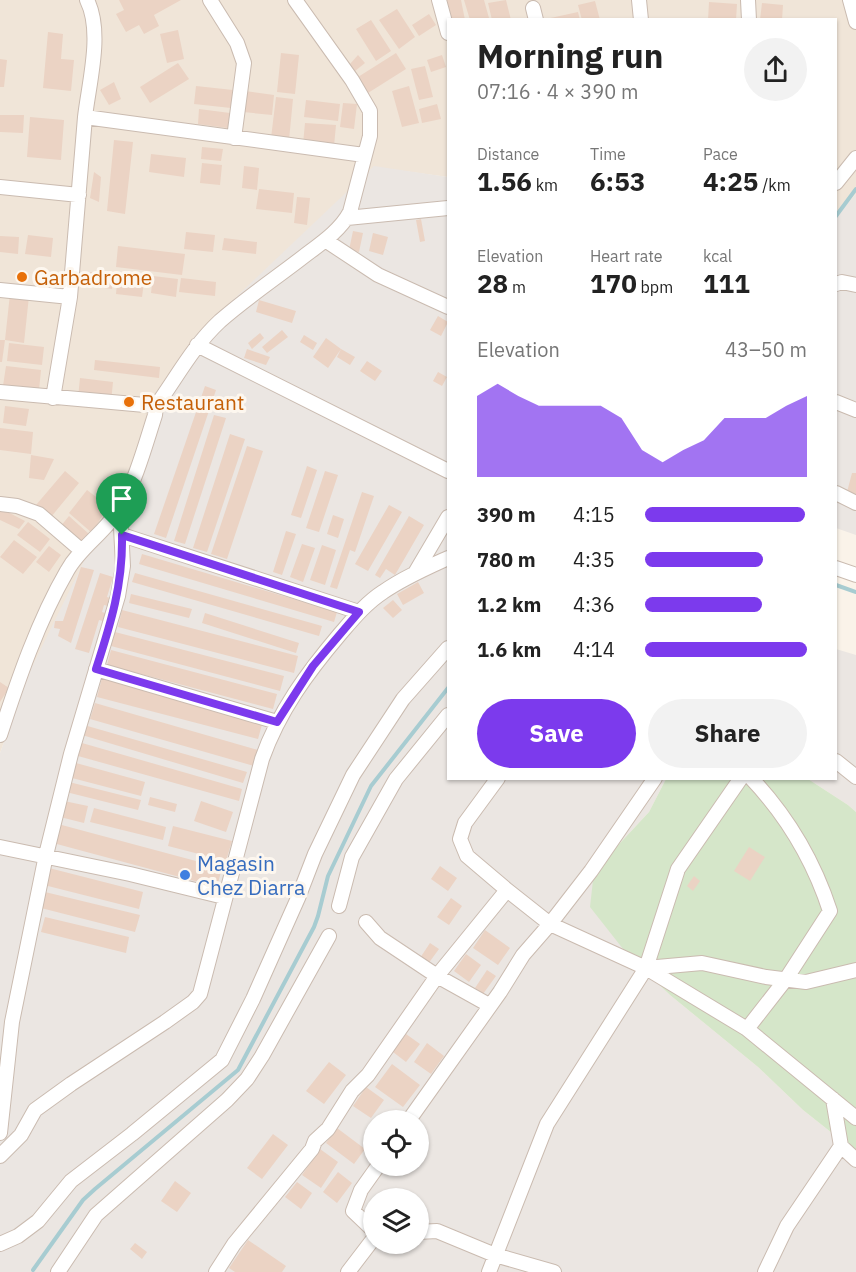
<!DOCTYPE html>
<html lang="en">
<head>
<meta charset="utf-8">
<style>
	:root { --surface:#fff; --page:#f2f2f2; --text:#222; --muted:#767676; --accent:#7c3aed }
	body { margin:0; font-family:"IBM Plex Sans",sans-serif; background:var(--page); color:var(--text); height:100vh; display:flex; flex-direction:column; font-size:22px; white-space:nowrap }
	* { box-sizing:border-box; margin:0 }
	p { font-size:20px; color:var(--muted) }
	.icon { flex:none; width:33px; height:33px; fill:none; stroke:currentColor; stroke-width:2; stroke-linecap:round; stroke-linejoin:round }
	.map { position:relative; flex:1; overflow:hidden }
	.drawer { position:absolute; left:447px; top:18px; width:390px; height:762px; display:flex; flex-direction:column; background:var(--surface); border-radius:0px; box-shadow:0 2px 4px #0004 }
	.drawer>* { flex:none }
	.tools { position:absolute; left:363px; top:1110px; display:grid; gap:12px }
	.tools a { display:grid; place-items:center; width:66px; height:66px; border-radius:50%; background:var(--surface); box-shadow:0 2px 4px #0004; font-size:30px }
	.pin { position:absolute; display:grid; place-items:center; width:51px; height:51px; color:#fff; margin:-62px -26px; border-radius:50% 50% 50% 0; rotate:-45deg; box-shadow:0 0 6px #0007 }
	.pin .icon { rotate:45deg }
	.round { display:grid; place-items:center; flex:none; width:63px; height:63px; border-radius:32px; background:var(--page) }
	.summary { display:flex; align-items:center; justify-content:space-between; height:102px; padding:0 30px }
	h1 { font-size:33px; font-weight:700; line-height:45px }
	.figures { display:grid; grid-template-columns:repeat(3,1fr); gap:9px; height:102px; padding:6px 30px }
	.figures div { display:grid; align-content:center }
	.figures b { font-size:26px; font-weight:700 }
	.figures small { font-size:16px; font-weight:400 }
	.figures p { font-size:16px }
	.chart { height:168px; padding:12px 30px }
	.chart p { display:flex; justify-content:space-between }
	.chart svg { width:100%; height:108px; margin-top:6px; fill:var(--accent); opacity:.7 }
	.button { display:flex; gap:12px; margin-top:auto; padding:12px 30px }
	.button a { flex:1; height:69px; border-radius:36px; background:var(--accent); color:#fff; font-size:24px; font-weight:700; line-height:69px; text-align:center }
	.button a+a { background:var(--page); color:var(--text) }
	ul { padding:0 30px; list-style:none; font-size:20px }
	li { display:grid; grid-template-columns:96px 72px 1fr; align-items:center; height:45px }
	li i { height:15px; border-radius:8px; background:var(--accent) }
	.map>svg:first-child { display:block }
</style>
</head>
<body>
<div class="map">
<svg width="856" height="1272" viewBox="0 0 856 1272">
	<rect width="100%" height="100%" fill="#faf3e9"/>
	<path fill="#f0e5d8" d="M0 0H856V194L836 215V20H448V177L374 167 29 673 0 753Z"/>
	<path fill="#ebe6e2" fill-rule="evenodd" d="M374 166 448 177V778L666 779 649 812 594 871 627 954 670 995 758 1067 803 1110 856 1152V1272H0V753L29 673 194 337ZM374 1120H418V1166H374ZM374 1198H418V1244H374Z
		M856 194V535L836 528V215Z
		M836 649 856 655V812L848 805 808 779 836 778Z"/>
	<path fill="#d5e6c9" d="M666 779H808L848 805 856 812V1152L803 1110 758 1067 670 995 627 954 590 907 594 871 649 812Z"/>
	<g fill="none" stroke-linecap="round" stroke-linejoin="round">
		<path stroke="#a7ccd1" stroke-width="4" d="M836 216 856 189
			M836 585 856 592
			M33 1270 83 1200 95 1189 238 1070 314 927 318 916 328 876 371 786 448 688"/>
	</g>
	<path fill="#ebd3c4" d="M119 0H181L154 15 159 26 144 34 139 25 126 32 116 14 124 10Z
		M447 0H461L465 20H452Z
		M464 0H484L489 18 470 20Z
		M506 0 511 20H492L488 3Z
		M595 1 600 20H582L578 5Z
		M709 2 737 4 736 20H708Z
		M762 3 783 5 782 20H760Z
		M397 9 415 37 399 49 379 20Z
		M578 12 580 20H546V19Z
		M429 14 436 25 419 36 412 25Z
		M371 20 391 51 376 61 356 29Z
		M178 30 184 59 167 63 160 34Z
		M48 32 63 34 61 59 74 60 71 91 43 88Z
		M281 53 299 55 295 94 277 92Z
		M396 53 406 69 368 93 358 77Z
		M358 55 365 63 355 71 350 64Z
		M442 55 446 67 431 72 427 60Z
		M0 59 7 60 4 87H0Z
		M178 63 189 79 150 103 140 87Z
		M425 66 433 97 419 100 411 69Z
		M114 82 121 99 109 105 100 90Z
		M196 86 233 90 231 108 194 104Z
		M409 86 419 123 402 127 392 91Z
		M245 91 274 95 272 115 243 112Z
		M276 97 293 99 289 140 271 138Z
		M306 100 340 104 338 121 304 117Z
		M343 103 357 104 354 129 340 127Z
		M437 104 441 119 422 123 419 109Z
		M199 109 230 113 228 128 198 124Z
		M0 115H24L23 133 0 132Z
		M30 117 64 120 61 160 27 157Z
		M305 123 336 125 334 146 303 144Z
		M114 140 133 142 125 214 107 211Z
		M202 147 223 149 221 161 201 159Z
		M151 154 186 158 184 177 149 172Z
		M202 163 222 165 220 185 200 183Z
		M244 166 259 168 257 190 242 188Z
		M94 172 101 177 99 202 90 198Z
		M259 189 294 193 292 213 256 209Z
		M297 197 310 198 307 225 294 223Z
		M421 219 425 241 420 242 416 220Z
		M353 231 363 233 359 252 349 250Z
		M186 232 215 235 213 252 184 249Z
		M373 233 388 237 383 255 369 251Z
		M28 235 53 238 51 257 25 254Z
		M0 236 19 237 18 254 0 252Z
		M224 238 257 242 256 254 222 250Z
		M118 246 185 254 182 275 116 267Z
		M90 272H113L112 289 88 286Z
		M118 273 145 275 142 297 116 294Z
		M153 276 178 279 176 297 151 293Z
		M181 278 216 282 215 296 179 292Z
		M10 294 29 296 24 343 5 340 2 362H0V340H5Z
		M259 300 296 311 292 323 256 312Z
		M438 316 448 322 441 336 430 330Z
		M282 330 288 337 267 353 262 347Z
		M260 333 264 338 252 349 248 343Z
		M304 335 317 343 313 350 300 342Z
		M326 338 341 349 328 368 313 357Z
		M9 343 44 347 42 365 7 361Z
		M247 349 270 357 266 365 244 358Z
		M341 349 355 357 350 365 337 357Z
		M95 360 160 367 159 378 94 370Z
		M367 361 382 371 375 381 360 371Z
		M6 366 41 370 39 390 3 386Z
		M438 372 447 377 442 386 433 381Z
		M80 378 113 382 111 402 78 398Z
		M205 386 216 390 166 538 154 534Z
		M5 406 29 409 26 426 3 423Z
		M214 415 226 418 185 544 174 541Z
		M0 428 33 432 31 454 0 450Z
		M230 434 245 439 207 552 193 548Z
		M247 446 263 451 227 559 211 554Z
		M31 455 54 459 44 480 29 478Z
		M307 466 317 470 301 518 291 515Z
		M65 471 79 483 51 517 36 505Z
		M325 471 338 475 319 532 306 528Z
		M852 473H856V494L847 492Z
		M87 490 108 506 92 533 69 513Z
		M362 492 374 496 355 552 350 550 337 589 330 587Z
		M389 505 402 512 368 571 355 564Z
		M0 508 25 521 19 529 0 520Z
		M333 515 344 519 338 538 327 534Z
		M69 516 89 534 79 544 60 527Z
		M409 516 424 525 395 575 386 569 380 578 375 575Z
		M28 522 50 539 40 552 17 535Z
		M286 531 296 534 282 575 273 572Z
		M14 540 37 557 23 574 0 557Z
		M302 544 315 548 303 582 290 577Z
		M322 545 336 550 325 585 310 580Z
		M49 546 61 555 49 572 36 562Z
		M142 554 337 612 334 622 139 564Z
		M81 567 94 570 71 643 58 636 60 629 54 628 55 621H63Z
		M100 573 113 577 107 597 110 598 108 606 104 605 102 612 105 613 103 621 99 620 89 653 75 649Z
		M135 573 322 626 319 636 132 582Z
		M418 582 424 593 403 605 397 594Z
		M131 594 192 609 189 618 129 603Z
		M393 600 402 610 393 618 383 608Z
		M122 610 298 656 294 673 118 627Z
		M205 613 299 643 296 653 202 623Z
		M115 632 284 676 280 691 111 646Z
		M111 650 277 694 273 709 107 665Z
		M102 678 263 721 258 739 97 697Z
		M0 682 9 688 0 702Z
		M95 703 258 750 254 766 90 719Z
		M84 725 247 772 243 783 82 735Z
		M82 743 242 789 239 801 78 756Z
		M76 763 145 782 141 796 72 778Z
		M69 782 141 800 138 810 66 792Z
		M150 797 177 804 175 812 148 805Z
		M64 801 88 806 84 823 60 817Z
		M201 801 233 812 226 832 194 821Z
		M94 808 166 827 163 840 90 822Z
		M58 824 222 868 217 887 53 843Z
		M173 826 232 841 226 861 168 846Z
		M749 847 765 857 750 881 734 871Z
		M440 866 457 878 448 891 431 879Z
		M49 868 143 892 139 909 44 885Z
		M694 876 700 881 693 891 687 886Z
		M45 892 140 915 135 932 41 908Z
		M451 898 462 906 449 925 437 917Z
		M45 917 129 937 126 953 41 932Z
		M485 930 510 948 498 965 473 948Z
		M430 943 439 949 428 964 420 958Z
		M466 954 481 965 469 982 454 971Z
		M487 970 496 976 483 994 475 988Z
		M406 1034 420 1044 406 1062 393 1052Z
		M427 1043 444 1056 431 1074 414 1062Z
		M329 1062 346 1075 324 1104 306 1091Z
		M392 1064 420 1085 403 1107 375 1087Z
		M366 1087 384 1100 371 1118 353 1106Z
		M337 1128 365 1149 354 1164 326 1143Z
		M273 1134 288 1145 262 1179 247 1168Z
		M320 1149 338 1162 321 1188 302 1175Z
		M338 1172 352 1183 337 1203 323 1192Z
		M175 1181 191 1193 177 1212 161 1201Z
		M297 1182 312 1193 301 1209 285 1197Z
		M248 1240 286 1266 282 1272H235L229 1268Z
		M135 1243 147 1252 142 1259 130 1249Z"/>
	<g fill="none" stroke-linecap="round" stroke-linejoin="round">
		<defs>
			<path id="minor" d="M210 0 237 43 244 63 234 138
				M439 0 448 33
				M639 0 641 20
				M748 0 749 20
				M850 0 856 22
				M533 8 536 20
				M85 117C89 82 103 32 87 0
				M836 183 856 158
				M0 187 79 195
				M347 218 448 208
				M325 240 378 275 448 307
				M836 284 842 282 856 285
				M0 290 70 297
				M197 345 448 471
				M0 392 156 406
				M53 398 70 297 85 117 364 155
				M836 402 856 410
				M836 493 856 503
				M0 504 17 506 39 514 82 551
				M122 535 359 612
				M836 568 856 575
				M415 573 448 517
				M96 669 277 722
				M0 735C18 680 38 621 67 571 80 547 106 532 120 508 136 480 145 446 155 415L156 406C177 377 193 346 220 321 246 298 276 278 303 257 320 244 340 231 350 212L370 136V111L352 80 295 0
				M836 761 856 777
				M498 778 465 823 460 839 467 856 507 890 550 924 646 968 747 1029 856 1118
				M0 847 130 874 224 897
				M339 906 352 857 396 779 448 715
				M366 922 380 938 437 976 507 890
				M646 968 702 963 766 977 806 982 856 970
				M747 1029 786 979 830 911C814 862 788 817 751 778
				M833 1099 841 1146 856 1160
				M409 1120 500 992 523 955 550 924 591 871 655 778
				M0 1133 12 1022 46 855 71 754 118 596 123 566 120 508
				M0 1156 21 1135 35 1110 71 1084 165 1022 193 1002 200 994 262 759C279 711 307 673 340 634 353 619 366 603 383 592 403 578 426 568 448 558
				M374 1231 353 1211 361 1190 378 1166
				M418 1232 437 1231 495 1255 554 1272
				M0 1244 18 1236 38 1221 71 1181 132 1134 222 1060 253 999 298 898 315 854 353 775 403 699 448 648
				M58 1272 96 1215 227 1100 247 1079 262 1056 329 936
				M216 1272 234 1244 312 1149 315 1141 328 1129 352 1091 368 1075 437 976 489 1005
				M348 1272 374 1238
				M489 1272 547 1124 646 968 678 869 741 778
				M765 1272 787 1226 841 1146"/>
		</defs>
		<use href="#minor" stroke="#cabbb0" stroke-width="16"/>
		<use href="#minor" stroke="#fff" stroke-width="14"/>
	</g>
	<g fill="none" stroke-linecap="round" stroke-linejoin="round">
		<defs>
			<path id="route" d="M122 535 359 612 313 666 277 722 96 669C111 623 123 584 122 535Z"/>
		</defs>
		<use href="#route" stroke="#fff" stroke-width="12"/>
		<use href="#route" stroke="#7c3aed" stroke-width="8"/>
	</g>
	<g fill="#e8710a" stroke="#fdf7ef" stroke-width="2">
		<circle cx="22" cy="277" r="6"/>
		<circle cx="129" cy="402" r="6"/>
	</g>
	<circle fill="#3f7fe0" stroke="#fdf7ef" stroke-width="2" cx="185" cy="875" r="6"/>
	<g text-anchor="middle" dominant-baseline="central" stroke-width="6" stroke-linejoin="round" paint-order="stroke">
		<g font-size="21" fill="#c56008" stroke="#fdf7ef" text-anchor="start">
			<text x="34" y="277">Garbadrome</text>
			<text x="141" y="402">Restaurant</text>
		</g>
		<g font-size="21" fill="#366cbe" stroke="#fdf7ef" text-anchor="start">
			<text x="197" y="863">Magasin<tspan x="197" dy="24">Chez Diarra</tspan></text>
		</g>
	</g>
</svg>
<div class="tools">
<a><svg class="icon" aria-label="locate" viewBox="0 0 24 24"><circle cx="12" cy="12" r="6"/><path d="M12 2v4M12 18v4M2 12h4M18 12h4"/></svg></a>
<a><svg class="icon" aria-label="layers" viewBox="0 0 24 24"><path d="M12 4l9 5-9 5-9-5zM3 14l9 5 9-5"/></svg></a>
</div>
<div class="pin" style="left:122px;top:535px;background:#1e9e55"><svg class="icon" aria-label="arrive" viewBox="0 0 24 24"><path d="M6 21V4h12l-3 4 3 4H6"/></svg></div>
<section class="drawer">
<div class="summary"><div><h1>Morning run</h1><p>07:16 · 4 × 390 m</p></div><a class="round"><svg class="icon" aria-label="share" viewBox="0 0 24 24"><path d="M12 15V3M7 8l5-5 5 5M5 13v7h14v-7"/></svg></a></div>
<div class="figures">
<div><p>Distance</p><b>1.56<small> km</small></b></div>
<div><p>Time</p><b>6:53</b></div>
<div><p>Pace</p><b>4:25<small> /km</small></b></div>
</div>
<div class="figures">
<div><p>Elevation</p><b>28<small> m</small></b></div>
<div><p>Heart rate</p><b>170<small> bpm</small></b></div>
<div><p>kcal</p><b>111</b></div>
</div>
<div class="chart"><p><span>Elevation</span>43–50 m</p>
<svg viewBox="0 0 160 44" preserveAspectRatio="none"><path d="M0 44V11L10 6L20 11L30 15L40 15L50 15L60 15L70 20L80 33L90 38L100 33L110 29L120 20L130 20L140 20L150 15L160 11V44z"/></svg>
</div>
<ul>
<li><b>390 m</b>4:15<i style="width:99%"></i></li>
<li><b>780 m</b>4:35<i style="width:73%"></i></li>
<li><b>1.2 km</b>4:36<i style="width:72%"></i></li>
<li><b>1.6 km</b>4:14<i style="width:100%"></i></li>
</ul>
<div class="button"><a>Save</a><a>Share</a></div>
</section>
</div>
</body>
</html>
